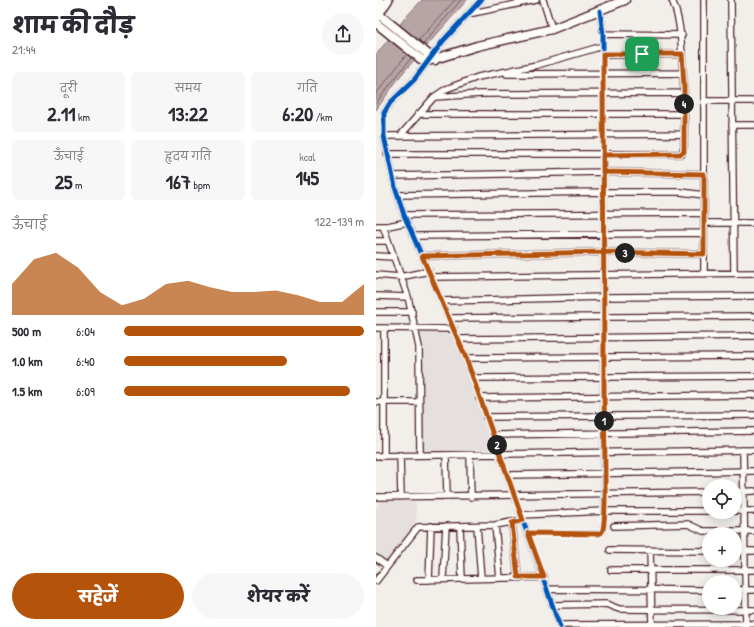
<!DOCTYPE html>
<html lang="hi">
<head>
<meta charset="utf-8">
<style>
	:root { --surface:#fff; --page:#f7f7f7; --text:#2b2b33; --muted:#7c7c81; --accent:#b45309 }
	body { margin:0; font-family:"Patrick Hand","Playpen Sans Deva",sans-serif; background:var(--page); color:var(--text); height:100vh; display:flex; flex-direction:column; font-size:15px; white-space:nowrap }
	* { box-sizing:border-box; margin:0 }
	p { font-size:13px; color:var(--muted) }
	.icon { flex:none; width:22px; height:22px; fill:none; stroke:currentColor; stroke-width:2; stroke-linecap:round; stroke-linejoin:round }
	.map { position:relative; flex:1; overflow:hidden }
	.details { display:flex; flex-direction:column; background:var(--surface); width:376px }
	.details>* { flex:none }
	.controls { position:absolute; left:326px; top:479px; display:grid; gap:8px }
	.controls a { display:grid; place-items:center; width:40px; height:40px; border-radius:50%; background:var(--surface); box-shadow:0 2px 10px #0003; font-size:20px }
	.pin { position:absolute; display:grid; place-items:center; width:34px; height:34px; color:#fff; margin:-17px; border-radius:8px; box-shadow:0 2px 6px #0006 }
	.km { position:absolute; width:20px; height:20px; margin:-10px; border-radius:50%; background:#222; color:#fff; font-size:11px; line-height:20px; text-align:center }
	.round { display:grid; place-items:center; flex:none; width:42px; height:42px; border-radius:21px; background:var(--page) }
	.summary { display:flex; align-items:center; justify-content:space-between; height:68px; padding:0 12px }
	h1 { font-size:22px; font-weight:800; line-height:30px }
	.figures { display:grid; grid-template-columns:repeat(3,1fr); gap:6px; height:68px; padding:4px 12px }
	.figures div { display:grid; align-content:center; border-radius:6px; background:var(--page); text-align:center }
	.figures b { font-size:20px; font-weight:800 }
	.figures small { font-size:11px; font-weight:400 }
	.figures p { font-size:11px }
	.chart { height:112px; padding:8px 12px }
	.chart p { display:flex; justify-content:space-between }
	.chart svg { width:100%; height:72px; margin-top:4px; fill:var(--accent); opacity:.7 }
	.button { display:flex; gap:8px; margin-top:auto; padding:8px 12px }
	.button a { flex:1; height:46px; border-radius:24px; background:var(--accent); color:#fff; font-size:16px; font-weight:800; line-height:46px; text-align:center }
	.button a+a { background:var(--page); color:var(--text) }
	ul { padding:0 12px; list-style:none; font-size:13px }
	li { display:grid; grid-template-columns:64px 48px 1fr; align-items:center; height:30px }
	li i { height:10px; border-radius:5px; background:var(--accent) }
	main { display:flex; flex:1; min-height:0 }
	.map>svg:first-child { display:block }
</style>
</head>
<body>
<main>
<section class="details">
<div class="summary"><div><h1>शाम की दौड़</h1><p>21:44</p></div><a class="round"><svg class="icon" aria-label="share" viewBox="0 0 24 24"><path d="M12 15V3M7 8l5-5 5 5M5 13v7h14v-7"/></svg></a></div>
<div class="figures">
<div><p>दूरी</p><b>2.11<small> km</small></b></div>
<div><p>समय</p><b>13:22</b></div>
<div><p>गति</p><b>6:20<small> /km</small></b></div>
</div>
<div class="figures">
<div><p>ऊँचाई</p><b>25<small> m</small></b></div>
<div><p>हृदय गति</p><b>167<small> bpm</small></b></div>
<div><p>kcal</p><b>145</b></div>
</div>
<div class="chart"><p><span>ऊँचाई</span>122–139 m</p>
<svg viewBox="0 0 160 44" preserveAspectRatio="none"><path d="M0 44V25L10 10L20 6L30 15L40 30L50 38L60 34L70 25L80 23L90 27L100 30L110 30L120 29L130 32L140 36L150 36L160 25V44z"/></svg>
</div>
<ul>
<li><b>500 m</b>6:04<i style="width:100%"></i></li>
<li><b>1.0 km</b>6:40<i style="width:68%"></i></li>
<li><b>1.5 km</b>6:09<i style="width:94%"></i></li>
</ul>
<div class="button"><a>सहेजें</a><a>शेयर करें</a></div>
</section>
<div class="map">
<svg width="378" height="627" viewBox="0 0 378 627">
	<rect width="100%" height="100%" fill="#f2efeb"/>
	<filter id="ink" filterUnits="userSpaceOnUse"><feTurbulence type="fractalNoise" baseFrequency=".025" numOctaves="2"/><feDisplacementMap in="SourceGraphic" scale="8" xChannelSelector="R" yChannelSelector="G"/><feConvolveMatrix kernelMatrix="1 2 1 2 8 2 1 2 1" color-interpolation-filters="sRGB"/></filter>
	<g filter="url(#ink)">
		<path fill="#e5dfdd" d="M44 332 78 334 117 450 44 452Z
			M4 501 40 502V527L12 563 0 554V508Z"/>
		<path fill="#b7a5a6" stroke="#8b6f75" d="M46 0H91L25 75 0 110V55L29 18Z"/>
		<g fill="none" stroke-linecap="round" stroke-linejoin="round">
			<path stroke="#76555c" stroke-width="1" d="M43 40 79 0
				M47 44 85 0
				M0 94 31 54
				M0 103 35 58"/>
			<defs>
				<path id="street" d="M105 0 67 41 38 80 14 103 8 113V136L19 187 28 215 90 358 184 627
					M167 0 176 29
					M328 0V274
					M355 0 358 273
					M92 14 160 0
					M227 34 306 35
					M227 55 306 54
					M131 74 307 73
					M58 97 105 94 308 93
					M328 101H378
					M42 114H308
					M356 125H378
					M8 136 308 134
					M24 136 58 97 70 89 102 77 161 65 227 46
					M11 154H306L308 146C308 121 309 96 307 72 305 47 306 23 296 0
					M17 176 227 172 328 174
					M22 195 227 192H305L328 195
					M28 215 328 213
					M328 223H378
					M0 226H12L31 222
					M7 226 32 297 43 347 44 455
					M38 236 328 233
					M0 241H12
					M0 256 17 257
					M46 256 228 252 328 254
					M0 275 24 277 53 271
					M55 277 378 273
					M0 296 32 297
					M66 301 228 297 378 296
					M0 312H36
					M73 318 378 316
					M0 328 78 329
					M82 339 378 336
					M90 358 378 356
					M97 378 378 376
					M103 398 378 395
					M0 402H43
					M110 417 378 415
					M118 435 378 431
					M367 450 370 627
					M24 455 25 497
					M70 455 71 497
					M94 455 95 497
					M0 456 378 450
					M8 456V328
					M132 475 378 471
					M359 492 378 491
					M0 497 333 492
					M359 511H378
					M145 515 229 511H333
					M136 523 142 577
					M119 525 124 578
					M84 526 86 579
					M101 526 105 578
					M238 526 312 524 327 531H378
					M152 533H222L226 532 228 524 227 34 224 11
					M234 550 333 551
					M274 550 276 624
					M359 551H378
					M0 558 11 566
					M235 570H378
					M67 579 70 526
					M41 580 168 577
					M53 580 55 526
					M0 581 42 527 119 525 147 520
					M172 589 333 590
					M359 590H378
					M178 605 230 604 243 609 378 610
					M184 625 378 624"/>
				<path id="secondary" d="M0 6 3 0
					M0 12 59 60
					M0 18 12 0
					M0 23 46 60 52 61 101 46 176 29 249 0"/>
			</defs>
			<use href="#street" stroke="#4a1f2b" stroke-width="8"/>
			<use href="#secondary" stroke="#4a1f2b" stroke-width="11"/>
			<use href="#street" stroke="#fdfcf7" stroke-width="5.5"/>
			<use href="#secondary" stroke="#fdfcf7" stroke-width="8"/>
			<defs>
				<path id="cycleway" d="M105 0 67 41 38 80 14 103 8 113V136L19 187 28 215 90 358 184 627
					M152 533H222L226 532 228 524 227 34 224 11"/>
			</defs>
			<use href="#cycleway" stroke="#fdfcf7" stroke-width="8"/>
			<use href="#cycleway" stroke="#0057b8" stroke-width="5"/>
		</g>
	</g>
	<g fill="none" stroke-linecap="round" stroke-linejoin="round" filter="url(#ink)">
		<defs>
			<path id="route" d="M266 54H227C227 162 228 270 228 378 228 411 229 443 229 475 229 493 230 512 227 530L225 533 222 534 152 533 168 577H142L136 523 147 520 90 358 46 256 228 252 328 254V174L227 172V155L304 154 308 152V86L306 54H266"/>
		</defs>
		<use href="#route" stroke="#fff" stroke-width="8"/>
		<use href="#route" stroke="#b45309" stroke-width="5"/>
	</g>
</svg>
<div class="controls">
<a><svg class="icon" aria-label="locate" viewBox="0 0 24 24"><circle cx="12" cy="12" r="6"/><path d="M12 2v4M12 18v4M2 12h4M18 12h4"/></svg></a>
<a>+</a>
<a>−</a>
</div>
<div class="pin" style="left:266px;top:54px;background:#1e9e55"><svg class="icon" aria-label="arrive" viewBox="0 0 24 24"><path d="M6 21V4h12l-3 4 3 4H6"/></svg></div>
<b class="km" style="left:228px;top:421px">1</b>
<b class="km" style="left:121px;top:445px">2</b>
<b class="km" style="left:249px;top:253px">3</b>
<b class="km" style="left:308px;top:104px">4</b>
</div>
</main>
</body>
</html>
